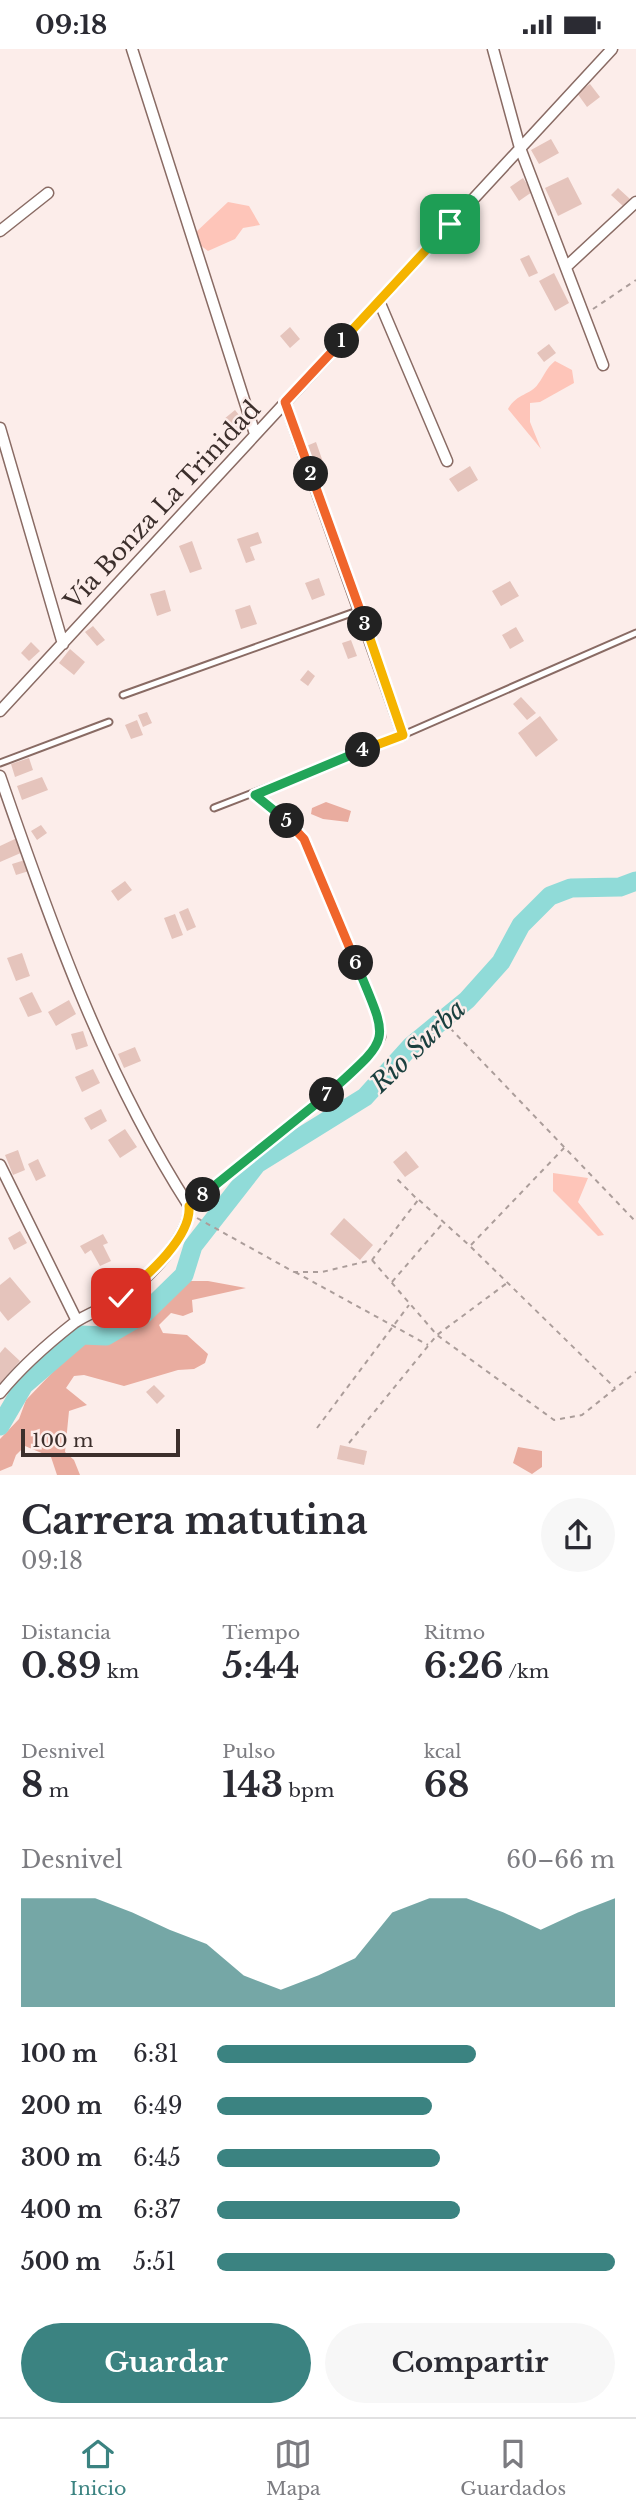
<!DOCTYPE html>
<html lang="es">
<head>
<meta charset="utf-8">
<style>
	:root { --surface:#fff; --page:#f7f7f7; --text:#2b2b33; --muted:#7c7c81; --line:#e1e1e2; --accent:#3b8381 }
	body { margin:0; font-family:"Libre Baskerville",serif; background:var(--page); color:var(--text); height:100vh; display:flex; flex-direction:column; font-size:26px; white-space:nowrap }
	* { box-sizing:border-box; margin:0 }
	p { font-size:23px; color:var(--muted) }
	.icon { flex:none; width:38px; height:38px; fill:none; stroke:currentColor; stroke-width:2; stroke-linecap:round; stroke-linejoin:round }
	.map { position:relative; height:1426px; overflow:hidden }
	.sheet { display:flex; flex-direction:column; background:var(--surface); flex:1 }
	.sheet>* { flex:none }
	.scale { position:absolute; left:21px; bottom:18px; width:159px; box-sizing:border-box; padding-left:7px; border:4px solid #3c2f2c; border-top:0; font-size:19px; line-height:24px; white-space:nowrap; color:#3c2f2c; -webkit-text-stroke:5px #fcedea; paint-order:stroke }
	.pin { position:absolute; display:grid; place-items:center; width:60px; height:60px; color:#fff; margin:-30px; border-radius:14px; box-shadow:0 4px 10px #0006 }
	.km { position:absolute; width:35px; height:35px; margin:-18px; border-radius:50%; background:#222; color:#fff; font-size:19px; line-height:35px; text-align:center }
	.round { display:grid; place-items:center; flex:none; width:74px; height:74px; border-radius:37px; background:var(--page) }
	.headline { display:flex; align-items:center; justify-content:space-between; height:119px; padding:0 21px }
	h1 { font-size:38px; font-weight:700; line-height:52px }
	.stats { display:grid; grid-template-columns:repeat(3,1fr); gap:10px; height:119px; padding:7px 21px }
	.stats div { display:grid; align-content:center }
	.stats b { font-size:35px; font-weight:700 }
	.stats small { font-size:19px; font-weight:400 }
	.stats p { font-size:19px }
	.chart { height:196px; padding:14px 21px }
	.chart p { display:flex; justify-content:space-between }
	.chart svg { width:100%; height:126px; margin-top:7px; fill:var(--accent); opacity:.7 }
	.button { display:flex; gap:14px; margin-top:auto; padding:14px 21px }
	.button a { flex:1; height:80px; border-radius:42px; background:var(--accent); color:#fff; font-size:28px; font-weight:700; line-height:80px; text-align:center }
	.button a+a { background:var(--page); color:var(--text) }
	ul { padding:0 21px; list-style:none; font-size:23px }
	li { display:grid; grid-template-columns:112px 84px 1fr; align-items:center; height:52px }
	li i { height:18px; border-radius:9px; background:var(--accent) }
	.status { display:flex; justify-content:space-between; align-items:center; height:49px; padding:0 35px; background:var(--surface); direction:ltr }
	.status svg { height:19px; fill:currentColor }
	.tab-bar { display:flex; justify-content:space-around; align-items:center; height:98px; border-top:2px solid var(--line); background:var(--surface); font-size:19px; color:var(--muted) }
	.tab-bar a { display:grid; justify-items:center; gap:4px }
	.tab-bar .on { color:var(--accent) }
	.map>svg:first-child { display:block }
</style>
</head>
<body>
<div class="status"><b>09:18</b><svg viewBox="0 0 49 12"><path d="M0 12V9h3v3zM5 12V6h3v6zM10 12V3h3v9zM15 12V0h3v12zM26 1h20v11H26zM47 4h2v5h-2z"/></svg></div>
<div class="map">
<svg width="636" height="1427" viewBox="0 0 636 1427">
	<rect width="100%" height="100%" fill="#fcedea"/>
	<path fill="#fec5b9" d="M228 153 249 157 260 176 243 179 235 190 208 202 196 193 195 184Z
		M555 312 572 321 574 334 540 353 530 354V373L541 400 508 360C517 344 531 346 538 335 545 326 546 319 555 312Z
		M553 1124 588 1129 578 1153 604 1186 598 1187 553 1142Z"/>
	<path fill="#e9ac9f" d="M326 753 351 762 348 773 323 770 311 765 312 759Z
		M188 1232H208L246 1239 192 1251 193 1263 183 1267 171 1264 159 1276 163 1284 187 1286 208 1305 205 1314 194 1320 178 1321 124 1337 84 1326 74 1327 66 1339 87 1356 69 1362 65 1403 74 1411 80 1426H57L51 1408 25 1397 16 1406 12 1417 0 1422V1390L19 1370 26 1351 71 1304 88 1292 150 1267 169 1253Z
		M518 1398 542 1402V1418L532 1425 513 1414Z"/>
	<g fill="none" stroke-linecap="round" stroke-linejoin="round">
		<path stroke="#90dbd8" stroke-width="19" d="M0 1377 24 1336 82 1286 106 1287 144 1265 184 1226 193 1197 257 1115 365 1048 411 997 467 951 501 913 521 876 550 847 571 839 620 838 636 832"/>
	</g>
	<path fill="#e5c4bc" d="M590 35 600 48 587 58 577 44Z
		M551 90 559 104 539 115 531 101Z
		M568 128 582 155 558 167 545 139Z
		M523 129 532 143 519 152 510 138Z
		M618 139 630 150 623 157 611 146Z
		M529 206 538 224 529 228 520 210Z
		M554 224 569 254 555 262 539 232Z
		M290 278 300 290 290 299 280 287Z
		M549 295 556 304 544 313 537 304Z
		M235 361 247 376 237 385 233 380 229 383 225 380 229 377 224 370Z
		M316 393 323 413 311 417 304 398Z
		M470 417 478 431 458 443 449 430Z
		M258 483 262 494 250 498 255 511 246 514 237 490Z
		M192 492 202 520 190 524 179 497Z
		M319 529 325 546 312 551 305 534Z
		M510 532 519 547 501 557 492 542Z
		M165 541 171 562 157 567 150 545Z
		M250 556 257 575 241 580 235 561Z
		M93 577 105 591 97 597 85 583Z
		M516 578 524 592 510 600 502 586Z
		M351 591 357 607 348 610 342 594Z
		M31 593 40 602 29 612 21 604Z
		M70 600 85 613 74 626 59 614Z
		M308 621 315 627 308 637 300 631Z
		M521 648 536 664 527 671 513 655Z
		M147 663 152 674 143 678 138 666Z
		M540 667 558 691 536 708 518 684Z
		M137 671 143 686 131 690 125 676Z
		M29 709 33 721 15 728 11 715Z
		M42 728 48 741 22 751 17 737Z
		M41 776 47 784 37 791 31 782Z
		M17 789 23 803 0 813V797Z
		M25 811 29 822 16 826 12 815Z
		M125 832 132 841 118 852 111 842Z
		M188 859 196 878 187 882 179 863Z
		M175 865 183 886 172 890 164 869Z
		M22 904 30 927 16 932 7 909Z
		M32 943 42 963 28 968 19 949Z
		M69 951 76 965 56 977 48 963Z
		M83 982 88 997 76 1001 71 985Z
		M135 998 141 1012 124 1019 118 1005Z
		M93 1020 100 1034 82 1043 75 1028Z
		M101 1060 107 1072 91 1081 84 1069Z
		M125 1080 137 1098 120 1109 108 1091Z
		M18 1101 25 1121 13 1126 5 1106Z
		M406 1102 419 1118 405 1128 393 1113Z
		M38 1110 46 1127 36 1132 28 1115Z
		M344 1169 373 1196 360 1211 330 1185Z
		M20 1182 27 1194 14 1201 8 1189Z
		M103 1185 108 1194 103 1196 111 1212 100 1217 91 1201 85 1205 80 1197Z
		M10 1228 31 1253 8 1272 0 1262V1236Z
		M5 1298 20 1312 0 1334V1304Z
		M154 1336 165 1347 157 1355 146 1343Z
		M340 1396 367 1402 364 1416 337 1410Z"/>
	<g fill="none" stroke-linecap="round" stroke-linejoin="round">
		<defs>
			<path id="service" d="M123 646 360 561
				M0 714 109 673
				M214 759 403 686 636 584
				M189 1157 311 1060 375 1001 382 988 380 973 304 790 255 746"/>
			<path id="minor" d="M132 0 255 385
				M493 0 520 99 603 316
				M0 182 48 144
				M567 217 636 153
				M379 252 447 412
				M285 353 403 686
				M0 379 63 595
				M0 662 612 0
				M0 727C51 875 104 1025 189 1157 192 1185 144 1234 121 1249 106 1259 88 1264 74 1274 46 1296 22 1317 0 1344
				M0 1116 77 1272"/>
		</defs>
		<use href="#service" stroke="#896b64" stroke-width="9"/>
		<use href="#minor" stroke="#896b64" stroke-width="13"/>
		<path stroke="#ab9d9a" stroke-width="2" stroke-dasharray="5 5" stroke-linecap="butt" d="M593 260 636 231
			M450 979 636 1173
			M419 1151 470 1197 615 1339
			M197 1169 294 1223H322L372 1211 418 1151 394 1127
			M471 1196 564 1099
			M372 1211 437 1286 554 1371 582 1366 636 1323
			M295 1223 428 1296
			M392 1233 443 1174
			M317 1379 409 1256
			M349 1394 437 1286 507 1234"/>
		<use href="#service" stroke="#fff" stroke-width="5"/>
		<use href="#minor" stroke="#fff" stroke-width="10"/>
	</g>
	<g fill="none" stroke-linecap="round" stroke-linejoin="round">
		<defs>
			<path id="split-1" d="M342 292 450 175"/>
			<path id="split-2" d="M311 425 285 353 342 292"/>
			<path id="split-3" d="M311 425 365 575"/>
			<path id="split-4" d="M363 701 403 686 365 575"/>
			<path id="split-5" d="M287 772 255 746 363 701"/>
			<path id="split-6" d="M287 772 304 790 356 914"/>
			<path id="split-7" d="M327 1046C393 985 390 997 356 914"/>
			<path id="split-8" d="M203 1146 327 1046"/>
			<path id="split-9" d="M121 1249C144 1229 192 1189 189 1157L203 1146"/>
		</defs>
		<use href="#split-1" stroke="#fff" stroke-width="14"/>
		<use href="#split-2" stroke="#fff" stroke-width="14"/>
		<use href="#split-3" stroke="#fff" stroke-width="14"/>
		<use href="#split-4" stroke="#fff" stroke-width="14"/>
		<use href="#split-5" stroke="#fff" stroke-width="14"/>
		<use href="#split-6" stroke="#fff" stroke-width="14"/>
		<use href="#split-7" stroke="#fff" stroke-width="14"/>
		<use href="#split-8" stroke="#fff" stroke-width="14"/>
		<use href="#split-9" stroke="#fff" stroke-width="14"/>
		<use href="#split-1" stroke="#f5b400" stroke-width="9"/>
		<use href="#split-2" stroke="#f0652b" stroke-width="9"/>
		<use href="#split-3" stroke="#f0652b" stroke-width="9"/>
		<use href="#split-4" stroke="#f5b400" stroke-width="9"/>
		<use href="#split-5" stroke="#22a559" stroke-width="9"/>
		<use href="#split-6" stroke="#f0652b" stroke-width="9"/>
		<use href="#split-7" stroke="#22a559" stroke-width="9"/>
		<use href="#split-8" stroke="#22a559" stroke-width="9"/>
		<use href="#split-9" stroke="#f5b400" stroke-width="9"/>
	</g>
	<g text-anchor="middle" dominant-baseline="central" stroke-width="5" stroke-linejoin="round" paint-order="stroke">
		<g font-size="24" fill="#3c2f2c" stroke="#fcedea">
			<text transform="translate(162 456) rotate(-47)">Vía Bonza La Trinidad</text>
		</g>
		<g font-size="26" font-style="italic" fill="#1a3f3e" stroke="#fcedea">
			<text transform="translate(418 997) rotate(-44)">Río Surba</text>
		</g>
	</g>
</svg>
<div class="scale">100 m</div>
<div class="pin" style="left:450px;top:175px;background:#1e9e55"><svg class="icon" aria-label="arrive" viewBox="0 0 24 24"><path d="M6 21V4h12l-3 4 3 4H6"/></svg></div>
<div class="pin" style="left:121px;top:1249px;background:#d93025"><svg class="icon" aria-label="check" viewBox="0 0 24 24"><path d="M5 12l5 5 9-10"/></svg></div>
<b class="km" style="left:342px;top:292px">1</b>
<b class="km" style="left:311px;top:425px">2</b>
<b class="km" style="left:365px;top:575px">3</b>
<b class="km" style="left:363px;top:701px">4</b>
<b class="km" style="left:287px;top:772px">5</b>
<b class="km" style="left:356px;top:914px">6</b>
<b class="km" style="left:327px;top:1046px">7</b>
<b class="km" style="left:203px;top:1146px">8</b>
</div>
<section class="sheet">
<div class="headline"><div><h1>Carrera matutina</h1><p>09:18</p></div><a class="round"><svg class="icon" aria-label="share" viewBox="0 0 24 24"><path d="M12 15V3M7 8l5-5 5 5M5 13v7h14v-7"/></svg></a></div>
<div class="stats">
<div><p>Distancia</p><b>0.89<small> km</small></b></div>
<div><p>Tiempo</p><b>5:44</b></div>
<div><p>Ritmo</p><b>6:26<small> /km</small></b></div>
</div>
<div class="stats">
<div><p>Desnivel</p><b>8<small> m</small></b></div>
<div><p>Pulso</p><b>143<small> bpm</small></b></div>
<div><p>kcal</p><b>68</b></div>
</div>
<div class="chart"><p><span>Desnivel</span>60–66 m</p>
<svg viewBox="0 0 160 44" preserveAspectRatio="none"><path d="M0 44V6L10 6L20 6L30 11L40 17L50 22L60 33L70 38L80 33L90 27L100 11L110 6L120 6L130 11L140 17L150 11L160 6V44z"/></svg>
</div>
<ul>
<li><b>100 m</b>6:31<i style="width:65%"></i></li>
<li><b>200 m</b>6:49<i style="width:54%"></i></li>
<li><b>300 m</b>6:45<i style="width:56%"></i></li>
<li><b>400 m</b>6:37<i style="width:61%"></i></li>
<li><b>500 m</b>5:51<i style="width:100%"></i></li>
</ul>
<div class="button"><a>Guardar</a><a>Compartir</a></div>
</section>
<nav class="tab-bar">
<a class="on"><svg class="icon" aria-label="home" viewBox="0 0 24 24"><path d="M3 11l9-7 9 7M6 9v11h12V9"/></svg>Inicio</a>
<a><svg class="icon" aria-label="map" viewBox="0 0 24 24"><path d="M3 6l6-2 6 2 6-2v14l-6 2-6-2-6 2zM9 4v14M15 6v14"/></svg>Mapa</a>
<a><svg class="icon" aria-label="saved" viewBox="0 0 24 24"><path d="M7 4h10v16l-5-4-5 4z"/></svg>Guardados</a>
</nav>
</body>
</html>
